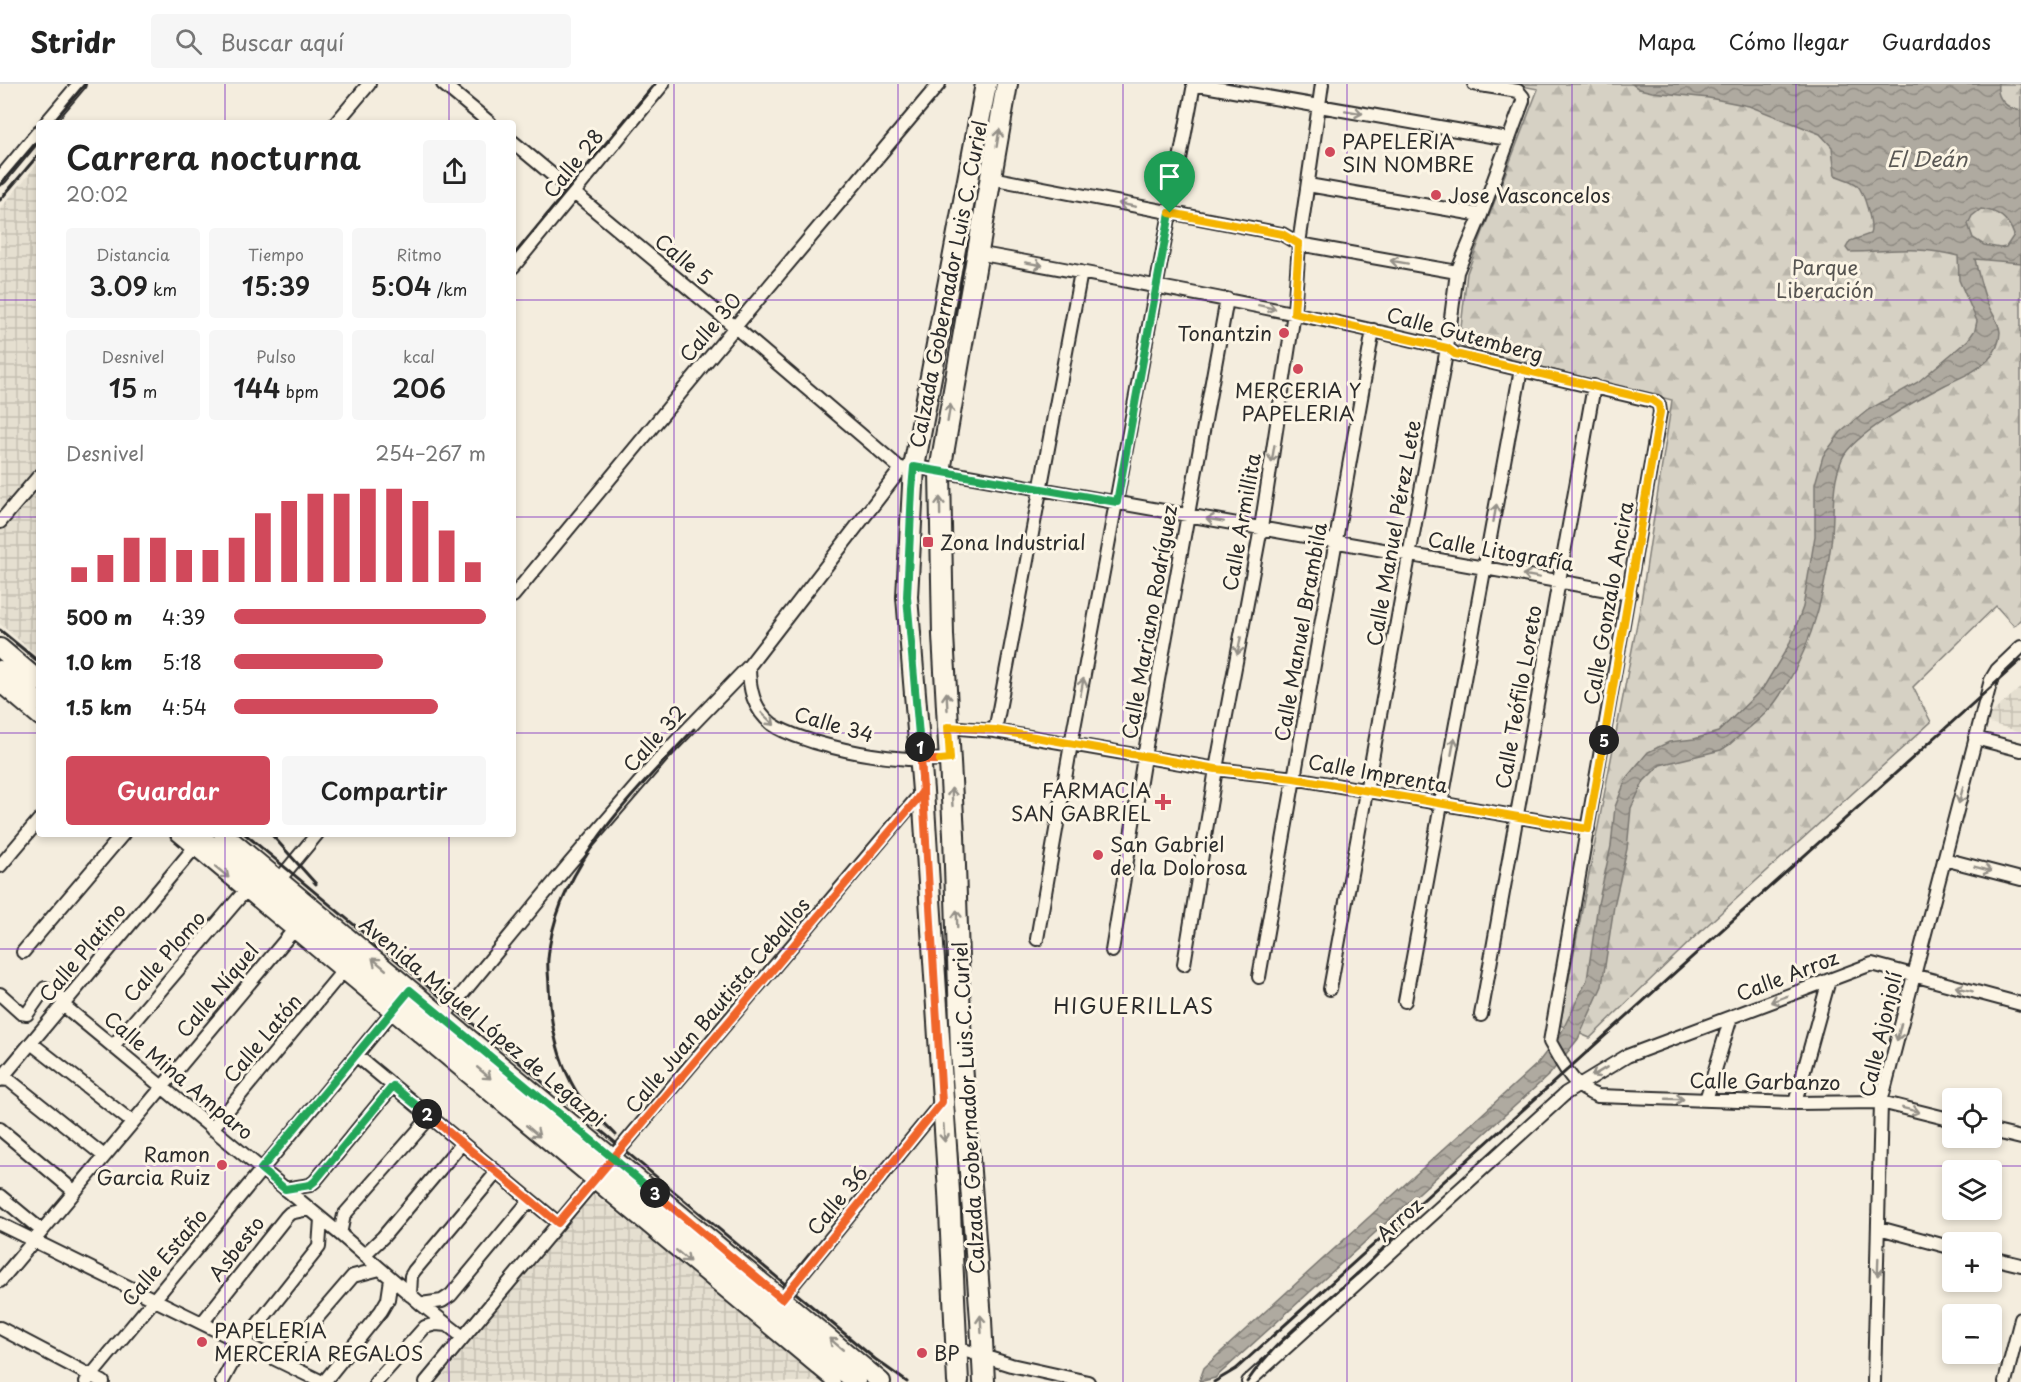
<!DOCTYPE html>
<html lang="es">
<head>
<meta charset="utf-8">
<style>
	:root { --surface:#fff; --page:#f6f6f6; --text:#222; --muted:#767676; --line:#e0e0e0; --accent:#d1495b }
	body { margin:0; font-family:"Playpen Sans",sans-serif; background:var(--page); color:var(--text); height:100vh; display:flex; flex-direction:column; font-size:22px; white-space:nowrap }
	* { box-sizing:border-box; margin:0 }
	p { font-size:20px; color:var(--muted) }
	.icon { flex:none; width:33px; height:33px; fill:none; stroke:currentColor; stroke-width:2; stroke-linecap:round; stroke-linejoin:round }
	.map { position:relative; flex:1; overflow:hidden }
	.drawer { position:absolute; left:36px; top:36px; width:480px; height:717px; display:flex; flex-direction:column; background:var(--surface); border-radius:6px; box-shadow:0 3px 9px #0003 }
	.drawer>* { flex:none }
	.buttons { position:absolute; left:1942px; top:1004px; display:grid; gap:12px }
	.buttons a { display:grid; place-items:center; width:60px; height:60px; border-radius:6px; background:var(--surface); box-shadow:0 3px 9px #0003; font-size:30px }
	.pin { position:absolute; display:grid; place-items:center; width:51px; height:51px; color:#fff; margin:-62px -26px; border-radius:50% 50% 50% 0; rotate:-45deg; box-shadow:0 0 6px #0007 }
	.pin .icon { rotate:45deg }
	.km { position:absolute; width:30px; height:30px; margin:-15px; border-radius:50%; background:#222; color:#fff; font-size:16px; line-height:30px; text-align:center }
	.round { display:grid; place-items:center; flex:none; width:63px; height:63px; border-radius:6px; background:var(--page) }
	.summary { display:flex; align-items:center; justify-content:space-between; height:102px; padding:0 30px }
	h1 { font-size:33px; font-weight:600; line-height:45px }
	.figures { display:grid; grid-template-columns:repeat(3,1fr); gap:9px; height:102px; padding:6px 30px }
	.figures div { display:grid; align-content:center; border-radius:6px; background:var(--page); text-align:center }
	.figures b { font-size:26px; font-weight:600 }
	.figures small { font-size:16px; font-weight:400 }
	.figures p { font-size:16px }
	.chart { height:168px; padding:12px 30px }
	.chart p { display:flex; justify-content:space-between }
	.chart svg { width:100%; height:108px; margin-top:6px; stroke:var(--accent); stroke-width:6 }
	.action { display:flex; gap:12px; margin-top:auto; padding:12px 30px }
	.action a { flex:1; height:69px; border-radius:6px; background:var(--accent); color:#fff; font-size:24px; font-weight:600; line-height:69px; text-align:center }
	.action a+a { background:var(--page); color:var(--text) }
	ul { padding:0 30px; list-style:none; font-size:20px }
	li { display:grid; grid-template-columns:96px 72px 1fr; align-items:center; height:45px }
	li i { height:15px; border-radius:8px; background:var(--accent) }
	header { display:flex; align-items:center; gap:36px; box-sizing:border-box; height:84px; padding:0 30px; background:var(--surface); border-bottom:2px solid var(--line) }
	header strong { font-size:28px }
	nav { display:flex; gap:33px; margin-inline-start:auto; font-size:21px }
	.search { width:420px; height:54px; background:var(--page); display:flex; align-items:center; gap:15px; box-sizing:border-box; padding:0 21px; border-radius:6px; color:var(--muted); font-size:22px }
	.map>svg:first-child { display:block }
</style>
</head>
<body>
<header>
<strong>Stridr</strong>
<div class="search"><svg class="icon" aria-label="search" viewBox="0 0 24 24"><circle cx="10" cy="10" r="6"/><path d="M15 15l6 6"/></svg>Buscar aquí</div>
<nav><a>Mapa</a><a>Cómo llegar</a><a>Guardados</a></nav>
</header>
<div class="map">
<svg width="2021" height="1298" viewBox="0 0 2021 1298">
	<defs>
		<pattern id="industrial-grid" width="8" height="8" patternUnits="userSpaceOnUse" patternTransform="scale(1.5)"><rect width="8" height="8" fill="#e5dfd0"/><path d="M0 4h8M4 0v8" fill="none" stroke="#c5c0b3"/></pattern>
		<pattern id="forest-firs" width="22" height="20" patternUnits="userSpaceOnUse" patternTransform="scale(1.5)"><rect width="22" height="20" fill="#d6d1c4"/><path d="M5 1l3.5 6h-7zM16 11l3.5 6h-7z" fill="#b8b4a9"/></pattern>
		<pattern id="water-waves" width="16" height="10" patternUnits="userSpaceOnUse" patternTransform="scale(1.5)"><rect width="16" height="10" fill="#afaaa0"/><path d="M0 5q4-4 8 0t8 0" fill="none" stroke="#8f8b83"/></pattern>
	</defs>
	<rect width="100%" height="100%" fill="#f4edde"/>
	<filter id="ink" filterUnits="userSpaceOnUse"><feTurbulence type="fractalNoise" baseFrequency=".0167" numOctaves="2"/><feDisplacementMap in="SourceGraphic" scale="12" xChannelSelector="R" yChannelSelector="G"/><feConvolveMatrix kernelMatrix="1 2 1 2 8 2 1 2 1" color-interpolation-filters="sRGB"/></filter>
	<g filter="url(#ink)">
		<path fill="url(#industrial-grid)" d="M39 78V573L0 540V125Z
			M2021 603V648L1983 637Z
			M591 1108 830 1298H438Z"/>
		<path fill="url(#forest-firs)" stroke="#807e78" stroke-width="1.5" d="M1511 0H2021V535L2014 542 1996 522 1913 603 1931 638 1702 846 1590 954 1560 941 1640 524 1672 316 1459 262 1467 189 1538 5Z"/>
		<path fill="url(#water-waves)" stroke="#7a7771" stroke-width="1.5" fill-rule="evenodd" d="M1632 0H1998C1996 15 2006 24 2021 27V179L1975 175C1978 190 1982 204 1987 219 1991 228 1999 237 2000 248 2000 258 1995 269 1988 276 1976 288 1959 294 1945 301 1920 314 1852 351 1842 375 1830 402 1835 431 1831 460 1824 516 1809 571 1776 617 1764 634 1744 647 1729 661L1721 666 1660 681 1644 697 1631 724 1627 765 1614 822 1602 902 1578 955 1550 990 1215 1294 1199 1298 1204 1284 1222 1267 1537 980 1561 949 1587 896 1598 820 1611 762 1615 723 1627 693 1648 668 1669 658 1694 655 1718 648 1763 604 1789 561 1803 523 1815 452V400L1823 372 1841 348 1868 326 1918 298 1968 256 1975 246 1977 237 1959 196 1958 172C1917 161 1890 168 1849 168L1846 164 1850 157 1870 150C1874 141 1864 108 1857 101 1852 96 1842 95 1835 91L1832 63 1820 50 1749 22 1709 14 1652 8 1639 5ZM1981 125C1998 127 2008 134 2014 151L2006 163 2000 164 1984 161 1973 154 1968 140 1972 132Z"/>
		<g fill="none" stroke-linecap="round" stroke-linejoin="round">
			<defs>
				<path id="street" d="M443 0 490 39
					M1193 0 1508 55
					M46 39 79 0
					M336 39 369 0
					M513 58 735 243 901 385 914 383 940 387 1630 510
					M0 94 39 47
					M991 94 1282 150 1299 160 1457 188
					M1308 101 1481 131
					M977 169C1134 198 1291 226 1447 264L1455 270 1657 318 1659 321 1660 328 1550 958C1563 980 1572 1004 1598 1012L1795 1019 1881 1018 1953 1036
					M513 183 663 0
					M0 438 39 392
					M513 512 735 243 939 0
					M749 582C749 604 753 625 772 640 784 649 800 653 814 658 859 671 903 678 950 675
					M0 602 39 635
					M948 643 995 647 1216 685 1294 694 1588 745
					M995 647 1081 188
					M1975 654 2021 666
					M177 750 834 1298
					M1944 775 2021 795
					M0 782 39 736
					M274 802 317 750
					M1037 855 1071 660 1194 0
					M1112 867 1144 673 1227 215
					M23 868 123 750
					M1184 880 1216 685 1261 444 1294 229 1299 160 1322 0
					M1259 893 1373 246
					M1330 905 1447 264 1457 188 1481 131 1523 17V13L1518 7 1474 0
					M0 910 21 929 27 930 45 904 66 917
					M1405 917 1521 285
					M63 921 340 1150 421 1220 463 1253
					M1481 931 1594 302
					M439 938 570 779 663 671 749 582 901 385
					M31 959 132 1038
					M113 962 245 807
					M356 971 558 1139
					M0 995 9 996 104 1072
					M0 996 194 764
					M1706 1016 1731 933
					M1795 1019 1829 896
					M0 1045 74 1107
					M212 1045 342 888
					M1992 1047 2021 1054
					M609 1078 923 707
					M285 1105 310 1101 315 1097 393 1002
					M0 1112 41 1146
					M0 1140 322 1298
					M1879 1144 1953 1164
					M340 1150 344 1131 430 1033
					M364 1171 383 1153 462 1059
					M1992 1174 2021 1181
					M0 1197 293 847
					M410 1211 411 1192 414 1187 497 1088
					M778 1219 942 1018
					M421 1220 442 1217 451 1211 529 1117
					M202 1239 286 1133 290 1129 309 1125
					M0 1244 103 1298
					M957 1264 1011 1281 1088 1298
					M280 1277 353 1192 380 1185
					M86 1298 396 923
					M222 1298 243 1259 319 1163 321 1135
					M324 1298 381 1227 388 1215 391 1195
					M376 1298 425 1243 436 1240 447 1241
					M426 1298 598 1092
					M1248 1298 1566 1009 1627 972 1872 880 2021 920
					M1874 1298 1881 1018 1991 596 1997 586 2021 563
					M2005 1298 2021 1235"/>
				<path id="secondary" d="M0 564 39 597
					M0 586 39 618
					M197 750 856 1298
					M223 750 881 1298"/>
				<path id="primary" d="M958 1298 949 1108 923 707 907 513 914 383 986 0
					M984 1298 981 1236 961 967 954 751 943 551 940 387 1007 0"/>
			</defs>
			<use href="#street" stroke="#2b2b2b" stroke-width="16"/>
			<use href="#secondary" stroke="#2b2b2b" stroke-width="22"/>
			<use href="#primary" stroke="#2b2b2b" stroke-width="24"/>
			<use href="#street" stroke="#fcf5e5" stroke-width="12"/>
			<use href="#secondary" stroke="#fcf5e5" stroke-width="18"/>
			<use href="#primary" stroke="#fcf5e5" stroke-width="20"/>
			<path stroke="#2b2b2b" stroke-width="3" d="M52 39 85 0
				M0 101 39 55
				M0 116 39 70
				M513 172 655 0
				M0 546 39 578
				M245 750 875 1275 907 1298
				M271 750 316 800
				M616 1051C604 1038 585 1022 576 1007 557 975 550 939 549 903 549 894 547 884 548 875 555 783 635 709 694 645
				M1214 1298 1236 1285 2021 576
				M1247 1298C1276 1255 1318 1225 1356 1191 1373 1177 1387 1160 1401 1144"/>
		</g>
		<defs><path id="oneway-shaft" d="M-6 0H5M1.5-3L5.5 0L1.5 3" fill="none" stroke-width="1.6" stroke-linecap="round" stroke-linejoin="round" transform="scale(1.5)"/></defs>
		<g stroke="#949088">
			<use href="#oneway-shaft" transform="translate(1354 28) rotate(10)"/>
			<use href="#oneway-shaft" transform="translate(998 54) rotate(-81)"/>
			<use href="#oneway-shaft" transform="translate(1127 121) rotate(-169)"/>
			<use href="#oneway-shaft" transform="translate(1399 178) rotate(-170)"/>
			<use href="#oneway-shaft" transform="translate(1034 180) rotate(10)"/>
			<use href="#oneway-shaft" transform="translate(1267 223) rotate(12)"/>
			<use href="#oneway-shaft" transform="translate(949 329) rotate(-81)"/>
			<use href="#oneway-shaft" transform="translate(1273 370) rotate(99)"/>
			<use href="#oneway-shaft" transform="translate(940 422) rotate(-91)"/>
			<use href="#oneway-shaft" transform="translate(1495 429) rotate(-80)"/>
			<use href="#oneway-shaft" transform="translate(1215 436) rotate(-170)"/>
			<use href="#oneway-shaft" transform="translate(1531 492) rotate(-170)"/>
			<use href="#oneway-shaft" transform="translate(1239 562) rotate(101)"/>
			<use href="#oneway-shaft" transform="translate(1082 603) rotate(-79)"/>
			<use href="#oneway-shaft" transform="translate(947 617) rotate(-93)"/>
			<use href="#oneway-shaft" transform="translate(768 635) rotate(44)"/>
			<use href="#oneway-shaft" transform="translate(1453 662) rotate(-80)"/>
			<use href="#oneway-shaft" transform="translate(1961 711) rotate(105)"/>
			<use href="#oneway-shaft" transform="translate(952 713) rotate(-93)"/>
			<use href="#oneway-shaft" transform="translate(1983 785) rotate(15)"/>
			<use href="#oneway-shaft" transform="translate(222 788) rotate(40)"/>
			<use href="#oneway-shaft" transform="translate(957 835) rotate(-92)"/>
			<use href="#oneway-shaft" transform="translate(379 880) rotate(-140)"/>
			<use href="#oneway-shaft" transform="translate(1964 905) rotate(-165)"/>
			<use href="#oneway-shaft" transform="translate(1779 915) rotate(160)"/>
			<use href="#oneway-shaft" transform="translate(1899 948) rotate(104)"/>
			<use href="#oneway-shaft" transform="translate(1599 988) rotate(149)"/>
			<use href="#oneway-shaft" transform="translate(484 989) rotate(40)"/>
			<use href="#oneway-shaft" transform="translate(1675 1015) rotate(2)"/>
			<use href="#oneway-shaft" transform="translate(1911 1026) rotate(14)"/>
			<use href="#oneway-shaft" transform="translate(533 1047) rotate(40)"/>
			<use href="#oneway-shaft" transform="translate(944 1049) rotate(86)"/>
			<use href="#oneway-shaft" transform="translate(683 1172) rotate(40)"/>
			<use href="#oneway-shaft" transform="translate(1878 1183) rotate(92)"/>
			<use href="#oneway-shaft" transform="translate(981 1240) rotate(-93)"/>
			<use href="#oneway-shaft" transform="translate(836 1260) rotate(-140)"/>
		</g>
	</g>
	<g fill="none" stroke-linecap="round" stroke-linejoin="round" filter="url(#ink)">
		<defs>
			<path id="split-1" d="M920 663 907 513 912 405 914 383 1117 418 1170 129"/>
			<path id="split-2" d="M427 1030 558 1139 914 719 923 707 920 663"/>
			<path id="split-3" d="M427 1030 393 1002 315 1097 310 1101 285 1105 261 1085 410 906 655 1109"/>
			<path id="split-4" d="M655 1109 782 1215 942 1018 921 676H940"/>
			<path id="split-5" d="M940 676 950 675 948 643 995 646 1216 685 1294 694 1588 745 1604 656"/>
			<path id="split-6" d="M1170 129 1282 150 1299 160 1294 229 1447 264 1455 270 1652 316 1659 321 1660 328 1604 656"/>
		</defs>
		<use href="#split-1" stroke="#fff" stroke-width="12"/>
		<use href="#split-2" stroke="#fff" stroke-width="12"/>
		<use href="#split-3" stroke="#fff" stroke-width="12"/>
		<use href="#split-4" stroke="#fff" stroke-width="12"/>
		<use href="#split-5" stroke="#fff" stroke-width="12"/>
		<use href="#split-6" stroke="#fff" stroke-width="12"/>
		<use href="#split-1" stroke="#22a559" stroke-width="8"/>
		<use href="#split-2" stroke="#f0652b" stroke-width="8"/>
		<use href="#split-3" stroke="#22a559" stroke-width="8"/>
		<use href="#split-4" stroke="#f0652b" stroke-width="8"/>
		<use href="#split-5" stroke="#f5b400" stroke-width="8"/>
		<use href="#split-6" stroke="#f5b400" stroke-width="8"/>
	</g>
	<path fill="none" stroke="#7b2cbf" stroke-width="1.5" stroke-opacity="0.55" d="M225 0V39M449 0V39M674 0V1298M898 0V1298M1123 0V1298M1347 0V1298M1572 0V1298M1796 0V1298M0 216H39M513 216H2021M0 433H39M513 433H2021M0 649H39M513 649H2021M225 750V1298M449 750V1298M0 865H2021M0 1082H2021"/>
	<g fill="#d1495b" stroke="#fcf5e5" stroke-width="2">
		<circle cx="1330" cy="68" r="6"/>
		<circle cx="1436" cy="111" r="6"/>
		<circle cx="1284" cy="249" r="6"/>
		<circle cx="1298" cy="285" r="6"/>
		<rect x="922" y="452" width="12" height="12" rx="3"/>
		<path d="M1160 709h6v6h6v6h-6v6h-6v-6h-6v-6h6z"/>
		<circle cx="1098" cy="771" r="6"/>
		<circle cx="222" cy="1081" r="6"/>
		<circle cx="202" cy="1258" r="6"/>
		<circle cx="922" cy="1269" r="6"/>
	</g>
	<g text-anchor="middle" dominant-baseline="central" stroke-width="6" stroke-linejoin="round" paint-order="stroke">
		<g font-size="20" fill="#2b2b2b" stroke="#fcf5e5" text-anchor="start">
			<text x="1342" y="57">PAPELERIA<tspan x="1342" dy="23">SIN NOMBRE</tspan></text>
			<text x="1448" y="111">Jose Vasconcelos</text>
			<text x="1272" y="249" text-anchor="end">Tonantzin</text>
			<text x="1298" y="306" text-anchor="middle">MERCERIA Y<tspan x="1298" dy="23">PAPELERIA</tspan></text>
			<text x="940" y="458">Zona Industrial</text>
			<text x="1151" y="706" text-anchor="end">FARMACIA<tspan x="1151" dy="23">SAN GABRIEL</tspan></text>
			<text x="1110" y="760">San Gabriel<tspan x="1110" dy="23">de la Dolorosa</tspan></text>
			<text x="210" y="1070" text-anchor="end">Ramon<tspan x="210" dy="23">Garcia Ruiz</tspan></text>
			<text x="214" y="1246">PAPELERIA<tspan x="214" dy="23">MERCERIA REGALOS</tspan></text>
			<text x="934" y="1269">BP</text>
		</g>
		<g font-size="20" fill="#2b2b2b" stroke="#fcf5e5">
			<text transform="translate(573 79) rotate(-51)">Calle 28</text>
			<text transform="translate(684 175) rotate(40)">Calle 5</text>
			<text transform="translate(948 200) rotate(-79)">Calzada Gobernador Luis C. Curiel</text>
			<text transform="translate(710 243) rotate(-50)">Calle 30</text>
			<text transform="translate(1465 250) rotate(15)">Calle Gutemberg</text>
			<text transform="translate(1241 438) rotate(-80)">Calle Armillita</text>
			<text transform="translate(1393 449) rotate(-80)">Calle Manuel Pérez Lete</text>
			<text transform="translate(1501 467) rotate(10)">Calle Litografía</text>
			<text transform="translate(1608 519) rotate(-80)">Calle Gonzalo Ancira</text>
			<text transform="translate(1149 538) rotate(-80)">Calle Mariano Rodríguez</text>
			<text transform="translate(1300 548) rotate(-80)">Calle Manuel Brambila</text>
			<text transform="translate(1518 613) rotate(-80)">Calle Teófilo Loreto</text>
			<text transform="translate(834 640) rotate(16)">Calle 34</text>
			<text transform="translate(654 654) rotate(-48)">Calle 32</text>
			<text transform="translate(1378 689) rotate(10)">Calle Imprenta</text>
			<text transform="translate(82 868) rotate(-50)">Calle Platino</text>
			<text transform="translate(164 872) rotate(-49)">Calle Plomo</text>
			<text transform="translate(1787 891) rotate(-21)">Calle Arroz</text>
			<text transform="translate(217 906) rotate(-50)">Calle Níquel</text>
			<text transform="translate(717 921) rotate(-50)">Calle Juan Bautista Ceballos</text>
			<text transform="translate(483 937) rotate(40)">Avenida Miguel López de Legazpi</text>
			<text transform="translate(1880 950) rotate(-77)">Calle Ajonjolí</text>
			<text transform="translate(262 954) rotate(-50)">Calle Latón</text>
			<text transform="translate(179 991) rotate(40)">Calle Mina Amparo</text>
			<text transform="translate(1765 997) rotate(1)">Calle Garbanzo</text>
			<text transform="translate(968 1024) rotate(-93)">Calzada Gobernador Luis C. Curiel</text>
			<text transform="translate(837 1116) rotate(-51)">Calle 36</text>
			<text transform="translate(1399 1135) rotate(-42)">Arroz</text>
			<text transform="translate(236 1164) rotate(-52)">Asbesto</text>
			<text transform="translate(164 1173) rotate(-50)">Calle Estaño</text>
		</g>
		<g font-size="20" fill="#565451" stroke="#fcf5e5">
			<text x="1825" y="183">Parque<tspan x="1825" dy="23">Liberación</tspan></text>
		</g>
		<g font-size="21" font-style="italic" fill="#595754" stroke="#fcf5e5">
			<text x="1927" y="74">El Deán</text>
		</g>
		<g font-size="21" letter-spacing="1.5" fill="#2b2b2b" stroke="#fcf5e5">
			<text x="1134" y="921">HIGUERILLAS</text>
		</g>
	</g>
</svg>
<div class="buttons">
<a><svg class="icon" aria-label="locate" viewBox="0 0 24 24"><circle cx="12" cy="12" r="6"/><path d="M12 2v4M12 18v4M2 12h4M18 12h4"/></svg></a>
<a><svg class="icon" aria-label="layers" viewBox="0 0 24 24"><path d="M12 4l9 5-9 5-9-5zM3 14l9 5 9-5"/></svg></a>
<a>+</a>
<a>−</a>
</div>
<div class="pin" style="left:1170px;top:129px;background:#1e9e55"><svg class="icon" aria-label="arrive" viewBox="0 0 24 24"><path d="M6 21V4h12l-3 4 3 4H6"/></svg></div>
<b class="km" style="left:920px;top:663px">1</b>
<b class="km" style="left:427px;top:1030px">2</b>
<b class="km" style="left:655px;top:1109px">3</b>
<b class="km" style="left:1604px;top:656px">5</b>
<section class="drawer">
<div class="summary"><div><h1>Carrera nocturna</h1><p>20:02</p></div><a class="round"><svg class="icon" aria-label="share" viewBox="0 0 24 24"><path d="M12 15V3M7 8l5-5 5 5M5 13v7h14v-7"/></svg></a></div>
<div class="figures">
<div><p>Distancia</p><b>3.09<small> km</small></b></div>
<div><p>Tiempo</p><b>15:39</b></div>
<div><p>Ritmo</p><b>5:04<small> /km</small></b></div>
</div>
<div class="figures">
<div><p>Desnivel</p><b>15<small> m</small></b></div>
<div><p>Pulso</p><b>144<small> bpm</small></b></div>
<div><p>kcal</p><b>206</b></div>
</div>
<div class="chart"><p><span>Desnivel</span>254–267 m</p>
<svg viewBox="0 0 160 44" preserveAspectRatio="none"><path d="M5 44V38M15 44V33M25 44V26M35 44V26M45 44V31M55 44V31M65 44V26M75 44V16M85 44V11M95 44V8M105 44V8M115 44V6M125 44V6M135 44V11M145 44V23M155 44V36"/></svg>
</div>
<ul>
<li><b>500 m</b>4:39<i style="width:100%"></i></li>
<li><b>1.0 km</b>5:18<i style="width:59%"></i></li>
<li><b>1.5 km</b>4:54<i style="width:81%"></i></li>
</ul>
<div class="action"><a>Guardar</a><a>Compartir</a></div>
</section>
</div>
</body>
</html>
